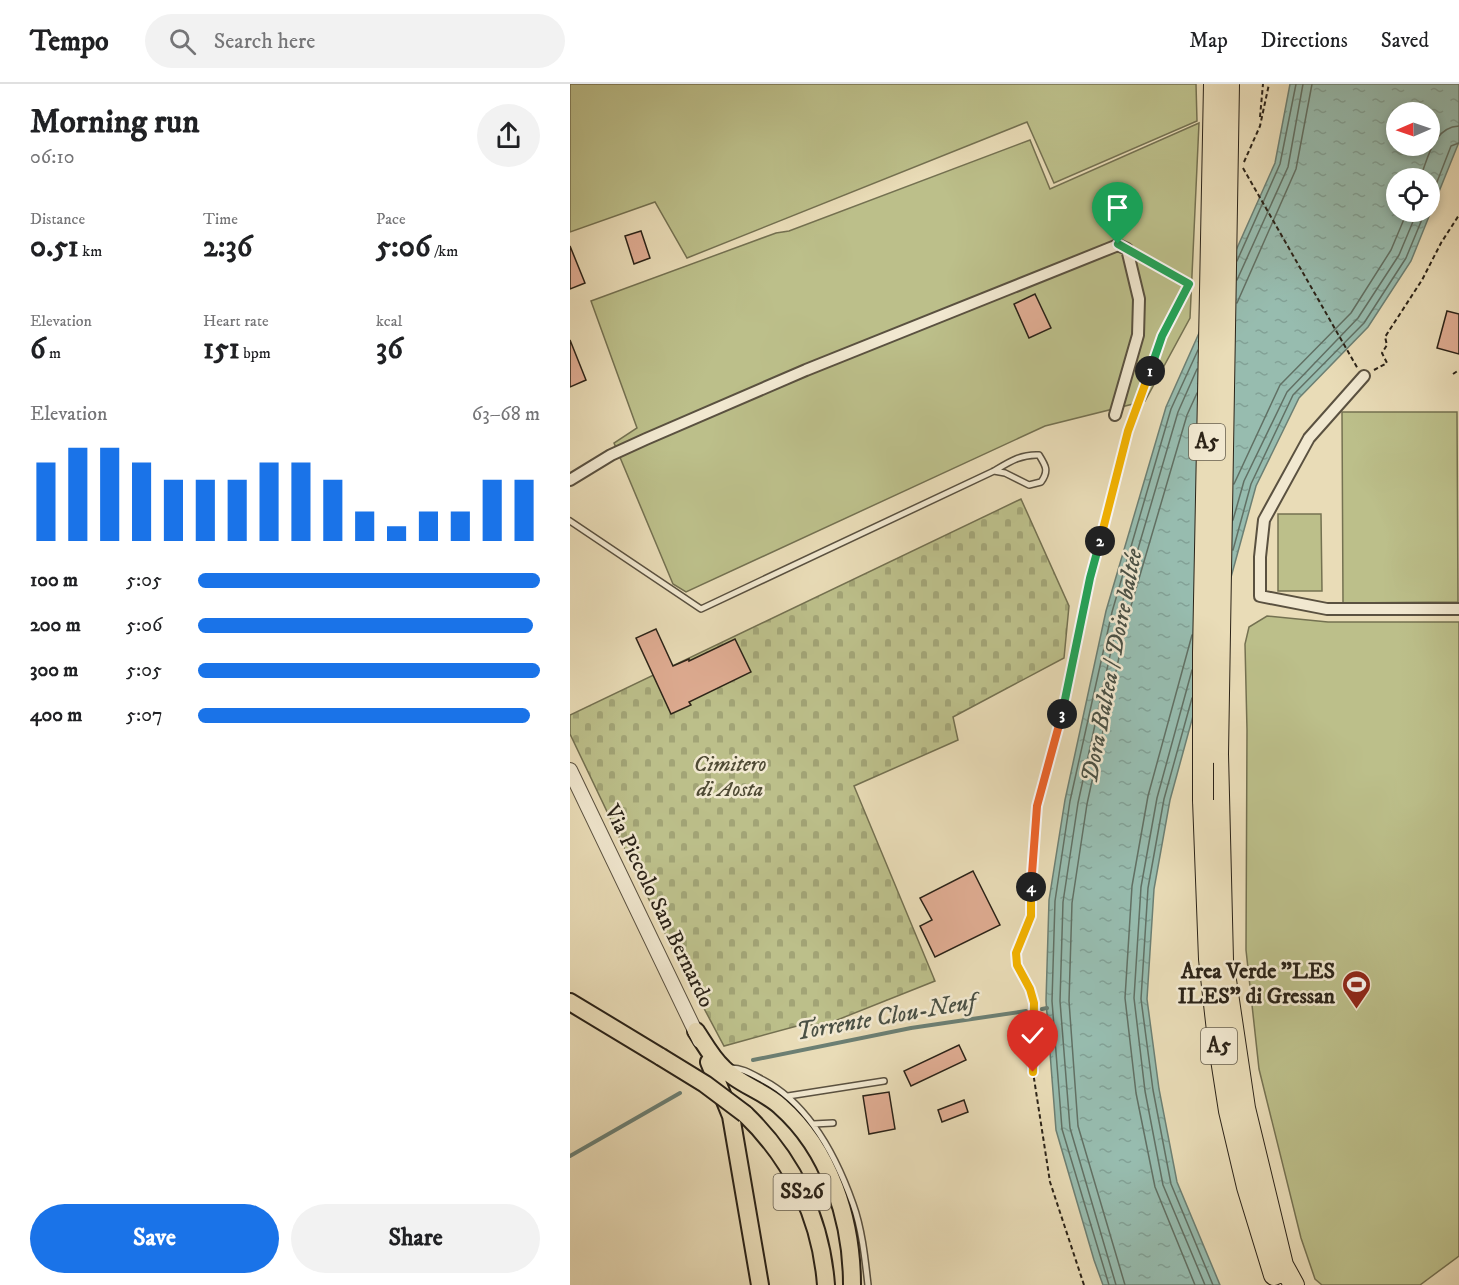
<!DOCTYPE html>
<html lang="en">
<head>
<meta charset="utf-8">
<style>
	:root { --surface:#fff; --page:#f2f2f2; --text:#202124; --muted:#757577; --line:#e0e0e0; --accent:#1a73e8 }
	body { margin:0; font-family:"IM FELL DW Pica",serif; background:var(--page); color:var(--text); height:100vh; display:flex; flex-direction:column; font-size:22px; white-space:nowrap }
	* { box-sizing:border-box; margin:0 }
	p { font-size:20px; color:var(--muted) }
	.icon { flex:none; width:33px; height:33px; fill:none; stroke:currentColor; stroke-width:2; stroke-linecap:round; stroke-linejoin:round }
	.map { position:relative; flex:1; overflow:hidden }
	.details { display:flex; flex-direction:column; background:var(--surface); width:570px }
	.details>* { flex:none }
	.needle { width:39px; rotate:268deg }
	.tools { position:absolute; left:816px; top:18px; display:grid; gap:12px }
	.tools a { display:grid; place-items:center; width:54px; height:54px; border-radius:50%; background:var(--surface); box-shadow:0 3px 9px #0003; font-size:30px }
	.pin { position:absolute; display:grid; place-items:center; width:51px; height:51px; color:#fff; margin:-62px -26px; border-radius:50% 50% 50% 0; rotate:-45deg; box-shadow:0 0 6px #0007 }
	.pin .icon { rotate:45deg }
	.km { position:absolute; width:30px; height:30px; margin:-15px; border-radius:50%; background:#222; color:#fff; font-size:16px; line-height:30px; text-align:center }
	.round { display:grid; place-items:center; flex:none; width:63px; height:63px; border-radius:32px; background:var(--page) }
	.summary { display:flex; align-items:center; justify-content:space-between; height:102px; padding:0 30px }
	h1 { font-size:33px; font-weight:700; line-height:45px }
	.metrics { display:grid; grid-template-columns:repeat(3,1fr); gap:9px; height:102px; padding:6px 30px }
	.metrics div { display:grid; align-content:center }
	.metrics b { font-size:30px; font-weight:700 }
	.metrics small { font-size:16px; font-weight:400 }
	.metrics p { font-size:16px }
	.chart { height:168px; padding:12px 30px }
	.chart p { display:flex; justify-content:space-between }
	.chart svg { width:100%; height:108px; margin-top:6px; stroke:var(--accent); stroke-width:6 }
	.cta { display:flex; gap:12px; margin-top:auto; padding:12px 30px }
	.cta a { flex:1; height:69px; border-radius:36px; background:var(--accent); color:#fff; font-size:24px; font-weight:700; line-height:69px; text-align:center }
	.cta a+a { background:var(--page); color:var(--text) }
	ul { padding:0 30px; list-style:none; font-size:20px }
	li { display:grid; grid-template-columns:96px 72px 1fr; align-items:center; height:45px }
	li i { height:15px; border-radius:8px; background:var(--accent) }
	header { display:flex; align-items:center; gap:36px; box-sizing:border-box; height:84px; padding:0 30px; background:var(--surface); border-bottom:2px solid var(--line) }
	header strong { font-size:28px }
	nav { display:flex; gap:33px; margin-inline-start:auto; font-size:21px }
	.search { width:420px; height:54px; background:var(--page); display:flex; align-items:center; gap:15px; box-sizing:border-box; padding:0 21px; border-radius:33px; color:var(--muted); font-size:22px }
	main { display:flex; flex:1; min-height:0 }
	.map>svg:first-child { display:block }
</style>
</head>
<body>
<header>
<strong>Tempo</strong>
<div class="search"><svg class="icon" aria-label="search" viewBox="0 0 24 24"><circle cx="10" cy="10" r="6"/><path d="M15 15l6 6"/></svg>Search here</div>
<nav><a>Map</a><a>Directions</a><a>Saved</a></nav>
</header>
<main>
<section class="details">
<div class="summary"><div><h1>Morning run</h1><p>06:10</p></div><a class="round"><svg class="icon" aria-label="share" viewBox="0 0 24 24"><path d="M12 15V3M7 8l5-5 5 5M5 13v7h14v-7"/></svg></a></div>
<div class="metrics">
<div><p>Distance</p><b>0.51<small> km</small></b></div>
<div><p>Time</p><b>2:36</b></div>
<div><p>Pace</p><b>5:06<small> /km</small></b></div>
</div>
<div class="metrics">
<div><p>Elevation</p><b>6<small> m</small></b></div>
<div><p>Heart rate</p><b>151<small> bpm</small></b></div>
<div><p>kcal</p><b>36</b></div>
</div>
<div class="chart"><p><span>Elevation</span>63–68 m</p>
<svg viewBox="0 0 160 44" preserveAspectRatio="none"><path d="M5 44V12M15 44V6M25 44V6M35 44V12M45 44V19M55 44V19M65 44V19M75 44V12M85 44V12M95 44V19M105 44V32M115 44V38M125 44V32M135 44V32M145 44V19M155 44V19"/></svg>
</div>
<ul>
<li><b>100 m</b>5:05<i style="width:100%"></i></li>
<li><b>200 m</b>5:06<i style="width:98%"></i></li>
<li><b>300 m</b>5:05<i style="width:100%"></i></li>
<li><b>400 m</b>5:07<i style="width:97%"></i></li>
</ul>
<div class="cta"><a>Save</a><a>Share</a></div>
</section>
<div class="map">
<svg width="889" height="1201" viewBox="0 0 889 1201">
	<defs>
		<pattern id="cemetery-stones" width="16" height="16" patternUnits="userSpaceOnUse" patternTransform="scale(1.5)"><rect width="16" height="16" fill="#bcbf8a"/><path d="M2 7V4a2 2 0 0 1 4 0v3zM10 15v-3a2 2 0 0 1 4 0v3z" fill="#a2a476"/></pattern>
		<pattern id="water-ripples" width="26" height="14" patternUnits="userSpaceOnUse" patternTransform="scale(1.5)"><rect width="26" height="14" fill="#97bcaf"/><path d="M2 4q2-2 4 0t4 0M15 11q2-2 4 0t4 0" fill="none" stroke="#82a196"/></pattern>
	</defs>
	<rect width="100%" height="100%" fill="#e9dcb7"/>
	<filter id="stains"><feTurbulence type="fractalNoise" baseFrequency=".00333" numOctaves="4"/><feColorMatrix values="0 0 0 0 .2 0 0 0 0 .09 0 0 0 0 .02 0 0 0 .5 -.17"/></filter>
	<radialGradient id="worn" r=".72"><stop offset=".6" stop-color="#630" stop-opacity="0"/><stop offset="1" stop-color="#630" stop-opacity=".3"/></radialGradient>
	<path fill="#bcbf8a" stroke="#747151" stroke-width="1.5" d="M0 0H626L627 37 484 99 457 38 117 174 85 118 0 148Z
		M629 39 620 234 575 317 475 342 116 508 103 500 44 359 67 344 21 217 206 149 219 147 460 56 480 105Z
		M772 328H887L888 518 773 519Z
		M708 430H751L752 507H708Z
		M697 532 758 538H889V1172L850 1201H752L745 1195 731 1154 689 985 676 866 677 646 675 560 679 543Z"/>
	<path fill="url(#cemetery-stones)" stroke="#747151" stroke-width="1.5" d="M451 415 499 522 494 574 383 633 388 656 284 702 365 897 257 940 227 942 154 962 104 868 0 650V631Z"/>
	<path fill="url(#water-ripples)" stroke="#6c7f73" stroke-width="1.5" fill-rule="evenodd" d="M720 0H889V58L841 177 798 243 729 314 686 402 600 716 584 805 577 915 589 1005 607 1098 650 1201H533L524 1176 486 1046 476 917 479 816 495 716 536 527 596 323 705 79ZM826 28H860V62H826ZM826 94H860V128H826Z"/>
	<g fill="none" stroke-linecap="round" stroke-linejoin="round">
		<path stroke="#617064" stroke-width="1.5" d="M850 94C858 75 863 43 889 42
			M860 116 881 62 889 59
			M667 177 710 80 726 0
			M667 196 718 83 733 0
			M667 219 726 85 742 0
			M664 400 710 301 781 229 821 166 837 128
			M663 436 674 397 717 308 788 234 829 171 847 128
			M663 466 681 400 723 311 794 239 836 174 855 128
			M622 551 578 712 562 802 555 914 566 1009 585 1103 625 1201
			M622 586 587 714 571 803 564 914 575 1007 593 1101 635 1201
			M622 614 594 715 578 804 571 915 583 1006 601 1100 643 1201
			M539 1201 492 1045 482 917 485 817 500 717 542 528 601 325 628 266
			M546 1201 500 1044 490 917 493 818 508 719 549 530 608 328 627 285
			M555 1201 508 1042 499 917 502 819 517 720 558 532 617 331 627 309"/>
		<path stroke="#6c7f73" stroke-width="4" d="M472 925 477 924
			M183 976 341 944 456 927
			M0 1072 110 1009"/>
	</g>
	<path fill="#dfac92" stroke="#2b2318" stroke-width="1.5" d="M71 147 80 174 64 180 55 152Z
		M0 162 15 199 0 205Z
		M465 210 481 244 459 254 444 220Z
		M877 227 889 230V270L867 264Z
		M0 256 16 296 0 303Z
		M86 545 103 582 119 575V577L165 555 181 588 119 618 121 621 101 630 66 554Z
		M403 787 430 841 365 873 350 842 362 836 350 814Z
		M389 961 396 976 341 1002 334 987Z
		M319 1008 325 1045 299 1050 293 1012Z
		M394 1016 398 1028 372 1038 368 1026Z"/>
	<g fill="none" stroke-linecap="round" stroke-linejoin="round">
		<defs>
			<path id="service" d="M559 166 619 200
				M0 437 131 525 424 387C439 378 451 370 469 371 476 382 479 387 471 398L459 401 435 389 424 387
				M159 984C171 983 182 990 193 996 239 1020 266 1072 283 1120 292 1145 295 1174 298 1201
				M218 1012 314 997
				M243 1040 263 1039"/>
			<path id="minor" d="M794 292 739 354 694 436 690 473V512L757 525H889
				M0 396 41 371 76 355 236 286 548 161 557 165 569 215 568 251 545 331"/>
			<path id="tertiary" d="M0 686 130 957"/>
			<path id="primary" d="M0 918 91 973
				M126 947C134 959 142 974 153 984 168 1000 194 1007 210 1022 260 1066 282 1136 282 1201
				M139 978 161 1032 190 1201
				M175 1030C223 1076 251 1135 256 1201"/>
			<path id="motorway" d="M648 670 653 876 675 1024 713 1181 724 1201
				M633 716 639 875 648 956 659 1027 677 1103 704 1191"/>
		</defs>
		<use href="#service" stroke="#5a5140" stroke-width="8"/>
		<use href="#minor" stroke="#5a5140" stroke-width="14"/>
		<use href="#tertiary" stroke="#5a5140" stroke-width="16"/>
		<use href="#primary" stroke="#2b2318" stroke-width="20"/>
		<use href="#motorway" stroke="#2b2318" stroke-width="22"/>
		<path stroke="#2b2318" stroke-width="2" stroke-dasharray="4.5 3" stroke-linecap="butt" d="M690 33 693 0
			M674 78 690 42 699 0
			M673 84 788 285
			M804 286 817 279 812 269 817 261 815 253 852 196 871 159 889 131
			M883 290 889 286
			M514 1201 480 1098 463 988 464 919 461 905 447 881 446 869 461 832V784L467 722 497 613 520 493 558 347 592 252 615 208"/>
		<use href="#service" stroke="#f1e8d0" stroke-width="5"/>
		<use href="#minor" stroke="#f1e8d0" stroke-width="10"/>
		<use href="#tertiary" stroke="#f1e8d0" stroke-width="14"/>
		<use href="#primary" stroke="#e9dcb7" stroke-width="16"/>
		<use href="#motorway" stroke="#e9dcb7" stroke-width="20"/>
		<defs>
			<path id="primary-bridge" d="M91 973 135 1000 175 1030"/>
			<path id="motorway-bridge" d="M648 670 659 0
				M633 716V569L644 0"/>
		</defs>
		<use href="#primary-bridge" stroke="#2b2318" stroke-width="20" stroke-linecap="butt"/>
		<use href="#motorway-bridge" stroke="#2b2318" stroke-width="22" stroke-linecap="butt"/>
		<use href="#primary-bridge" stroke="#e9dcb7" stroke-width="16"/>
		<use href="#motorway-bridge" stroke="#e9dcb7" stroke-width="20"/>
	</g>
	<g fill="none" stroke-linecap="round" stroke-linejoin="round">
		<defs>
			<path id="split-1" d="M548 160 619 200 592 252 580 287"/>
			<path id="split-2" d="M530 457 558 347 580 287"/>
			<path id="split-3" d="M492 630 520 494 530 457"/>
			<path id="split-4" d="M461 803 467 722 492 630"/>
			<path id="split-5" d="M461 803V832L446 869 447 881 460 905 464 919 463 988"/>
		</defs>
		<use href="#split-1" stroke="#fff" stroke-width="12"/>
		<use href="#split-2" stroke="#fff" stroke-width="12"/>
		<use href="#split-3" stroke="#fff" stroke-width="12"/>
		<use href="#split-4" stroke="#fff" stroke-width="12"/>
		<use href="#split-5" stroke="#fff" stroke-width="12"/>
		<use href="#split-1" stroke="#22a559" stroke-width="8"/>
		<use href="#split-2" stroke="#f5b400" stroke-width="8"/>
		<use href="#split-3" stroke="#22a559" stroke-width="8"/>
		<use href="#split-4" stroke="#f0652b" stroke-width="8"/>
		<use href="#split-5" stroke="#f5b400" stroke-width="8"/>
	</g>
	<defs>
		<symbol id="stadium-pin" viewBox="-11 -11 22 30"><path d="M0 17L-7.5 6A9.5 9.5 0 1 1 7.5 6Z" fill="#8f2418" stroke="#f1e8d0"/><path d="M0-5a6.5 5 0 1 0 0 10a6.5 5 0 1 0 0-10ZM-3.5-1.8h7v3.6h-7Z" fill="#fff"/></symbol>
	</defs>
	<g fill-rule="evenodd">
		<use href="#stadium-pin" x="770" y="884" width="33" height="45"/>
	</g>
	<g text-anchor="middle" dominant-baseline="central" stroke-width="5" stroke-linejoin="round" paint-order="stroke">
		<g fill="#f1e8d0" stroke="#665e4f" stroke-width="1.5">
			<rect x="619" y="340" width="36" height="36" rx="4.5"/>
			<rect x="631" y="944" width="36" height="36" rx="4.5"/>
			<rect x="203.5" y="1090" width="57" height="36" rx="4.5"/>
		</g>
		<g font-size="21" font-weight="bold" fill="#2b2318">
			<text x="637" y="358">A5</text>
			<text x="649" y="962">A5</text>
			<text x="232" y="1108">SS26</text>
		</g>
		<g font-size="22" font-style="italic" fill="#4f4a34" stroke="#f1e8d0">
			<text x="160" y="680">Cimitero<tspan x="160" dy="25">di Aosta</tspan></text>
		</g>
		<g font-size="22" fill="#2b2318" stroke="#f1e8d0">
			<text transform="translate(89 822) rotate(64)">Via Piccolo San Bernardo</text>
		</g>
		<g font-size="22" font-weight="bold" fill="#2b2318" stroke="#f1e8d0" text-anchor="end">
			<text x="765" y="887">Area Verde "LES<tspan x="765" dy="25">ILES" di Gressan</tspan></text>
		</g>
		<g font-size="24" font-style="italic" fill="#4b5145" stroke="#f1e8d0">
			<text transform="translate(542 582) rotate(-79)">Dora Baltea / Doire baltée</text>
			<text transform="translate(316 933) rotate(-10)">Torrente Clou-Neuf</text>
		</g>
	</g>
	<rect width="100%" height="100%" filter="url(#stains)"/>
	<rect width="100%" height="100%" fill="url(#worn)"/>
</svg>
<div class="tools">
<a><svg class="needle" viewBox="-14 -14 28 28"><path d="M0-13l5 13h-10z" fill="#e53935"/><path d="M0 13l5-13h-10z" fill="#757577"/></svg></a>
<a><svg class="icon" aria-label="locate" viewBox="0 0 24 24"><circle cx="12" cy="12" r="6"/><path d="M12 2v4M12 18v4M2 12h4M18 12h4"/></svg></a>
</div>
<div class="pin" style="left:548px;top:160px;background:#1e9e55"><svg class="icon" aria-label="arrive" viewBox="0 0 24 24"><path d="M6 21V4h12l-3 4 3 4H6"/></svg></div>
<div class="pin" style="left:463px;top:988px;background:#d93025"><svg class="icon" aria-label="check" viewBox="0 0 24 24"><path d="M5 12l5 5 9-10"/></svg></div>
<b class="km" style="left:580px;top:287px">1</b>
<b class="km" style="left:530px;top:457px">2</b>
<b class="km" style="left:492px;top:630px">3</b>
<b class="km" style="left:461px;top:803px">4</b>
</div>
</main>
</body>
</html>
